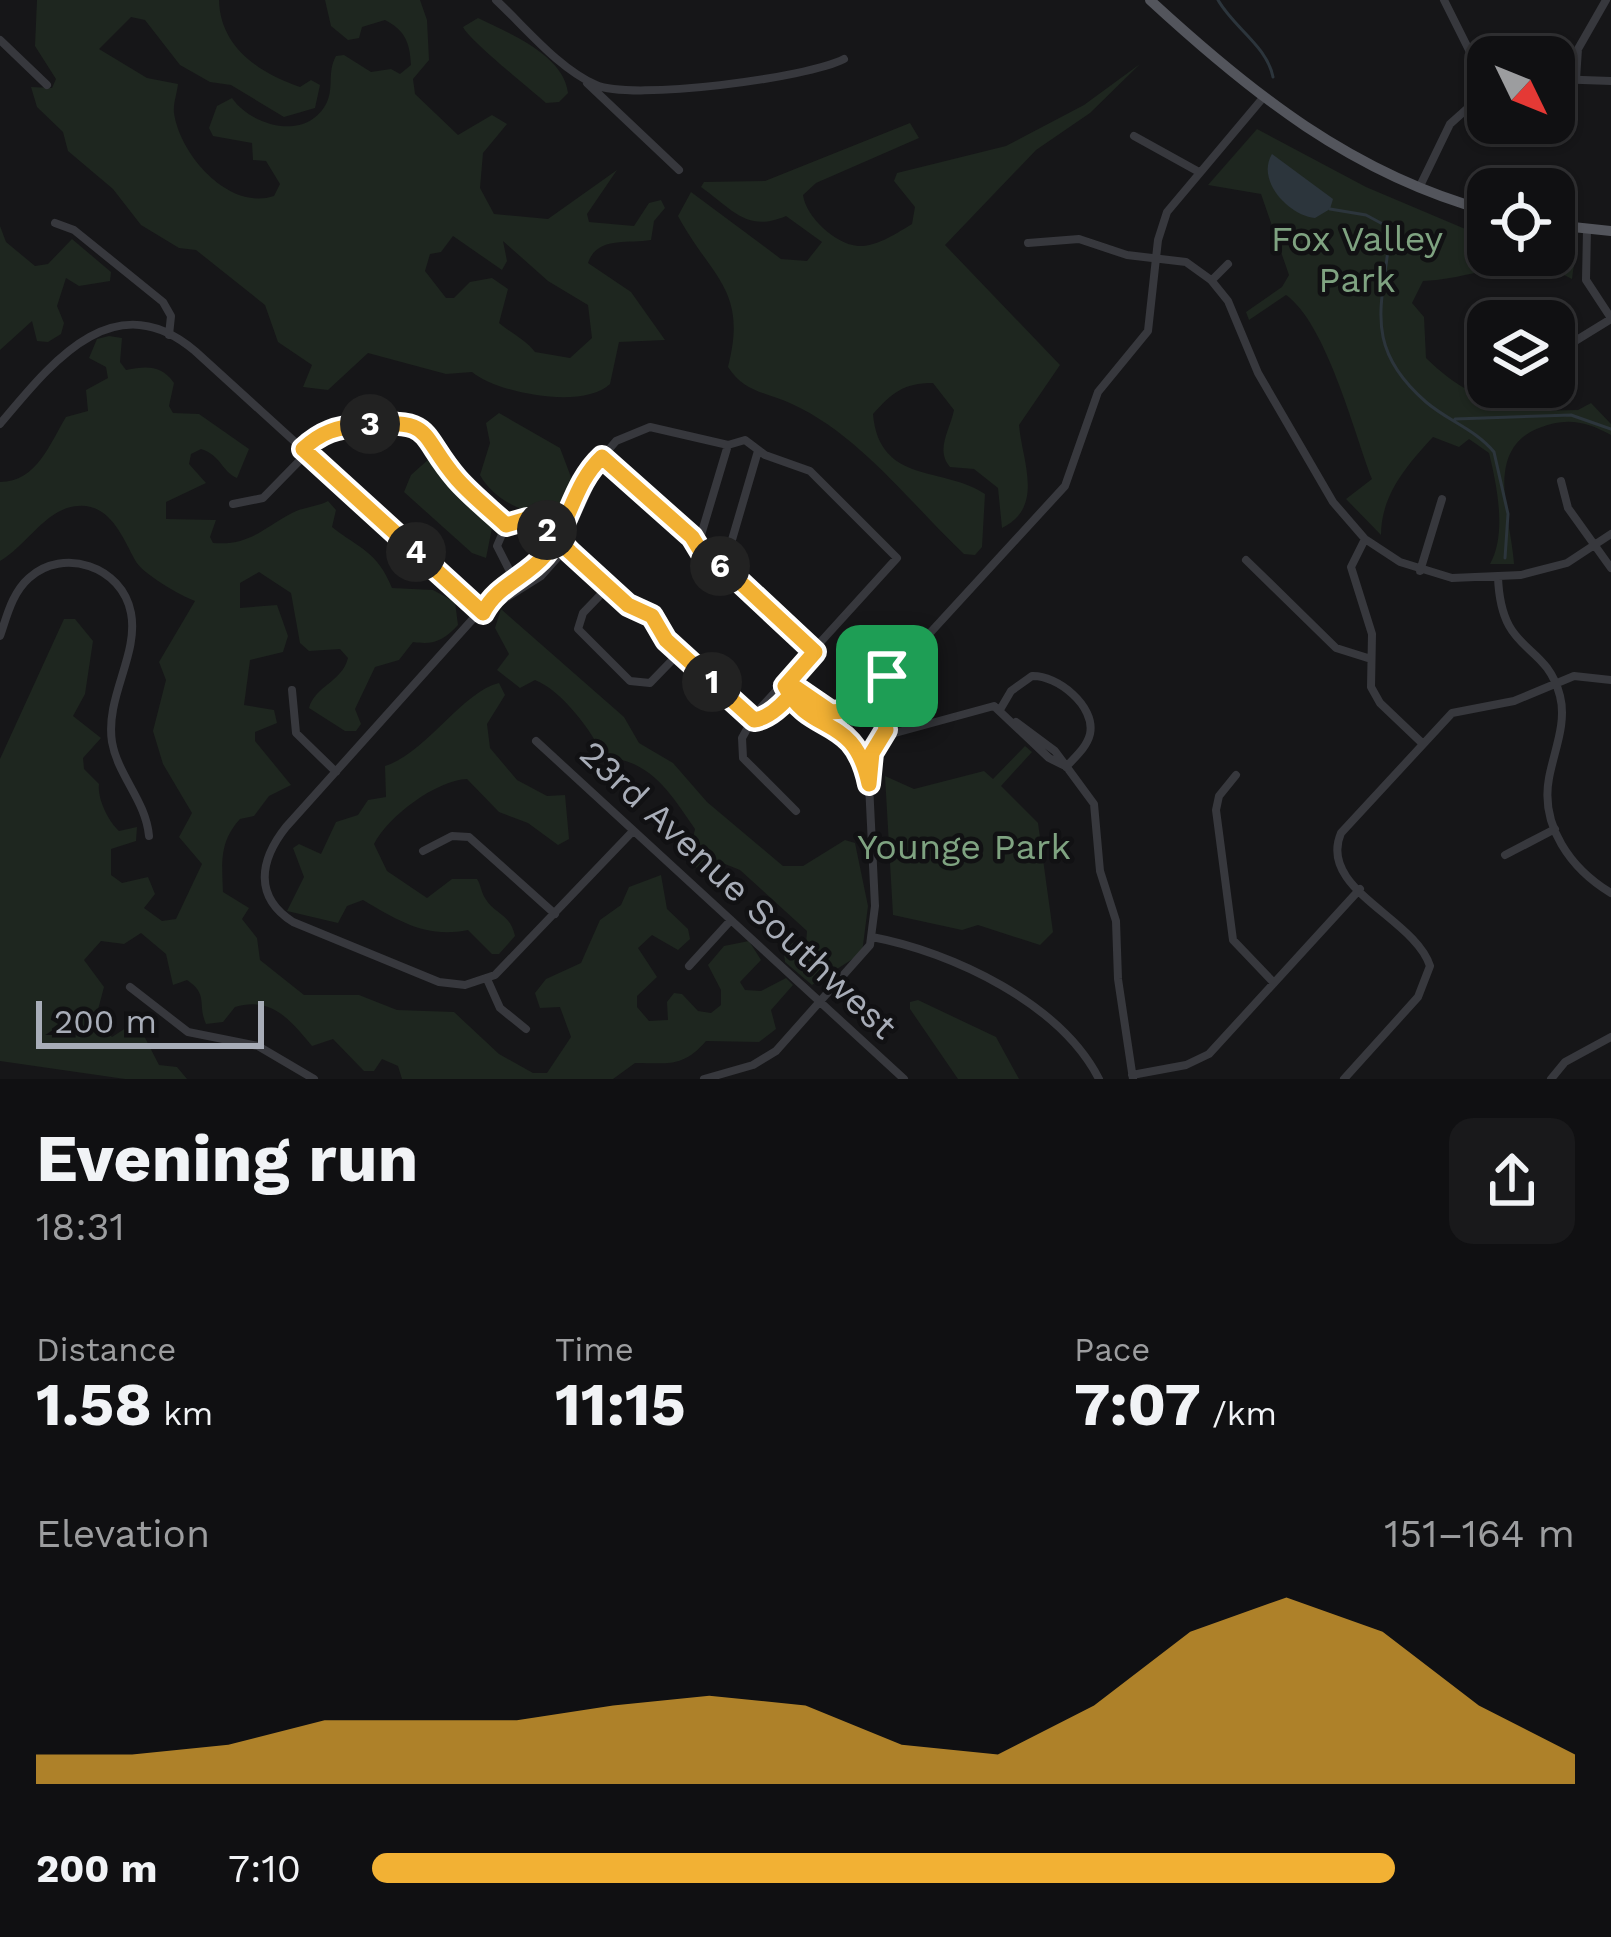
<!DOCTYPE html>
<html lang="en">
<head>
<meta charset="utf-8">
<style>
	:root { --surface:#101012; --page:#19191b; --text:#f1f3f6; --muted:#9c9d9f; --line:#303032; --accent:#f2b134 }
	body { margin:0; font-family:"Work Sans",sans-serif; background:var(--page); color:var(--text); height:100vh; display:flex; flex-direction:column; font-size:45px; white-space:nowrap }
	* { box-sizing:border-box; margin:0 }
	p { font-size:39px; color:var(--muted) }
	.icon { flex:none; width:66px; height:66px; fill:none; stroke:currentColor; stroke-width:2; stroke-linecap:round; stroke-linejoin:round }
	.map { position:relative; height:1079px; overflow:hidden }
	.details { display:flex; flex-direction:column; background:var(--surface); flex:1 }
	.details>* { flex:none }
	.needle { width:78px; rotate:133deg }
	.controls { position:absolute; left:1467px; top:36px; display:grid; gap:24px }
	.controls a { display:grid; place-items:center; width:108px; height:108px; border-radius:24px; background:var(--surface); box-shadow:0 3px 9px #0004,0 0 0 3px var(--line); font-size:60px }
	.scale { position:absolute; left:36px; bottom:30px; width:228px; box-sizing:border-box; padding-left:12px; border:6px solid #a8adb8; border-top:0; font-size:33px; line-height:42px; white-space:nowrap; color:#a8adb8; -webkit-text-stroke:9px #111113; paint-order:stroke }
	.pin { position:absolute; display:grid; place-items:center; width:102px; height:102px; color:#fff; margin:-51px; border-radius:24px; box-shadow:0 6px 18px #0006 }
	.km { position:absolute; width:60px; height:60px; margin:-30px; border-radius:50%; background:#222; color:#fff; font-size:33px; line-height:60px; text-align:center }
	.round { display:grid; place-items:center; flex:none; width:126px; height:126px; border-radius:24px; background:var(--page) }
	.head { display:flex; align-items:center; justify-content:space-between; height:204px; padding:0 36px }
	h1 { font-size:66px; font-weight:700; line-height:90px }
	.metrics { display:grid; grid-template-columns:repeat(3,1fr); gap:18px; height:204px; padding:12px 36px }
	.metrics div { display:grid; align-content:center }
	.metrics b { font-size:60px; font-weight:700 }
	.metrics small { font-size:33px; font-weight:400 }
	.metrics p { font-size:33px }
	.chart { height:336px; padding:24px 36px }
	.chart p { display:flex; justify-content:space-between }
	.chart svg { width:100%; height:216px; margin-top:12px; fill:var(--accent); opacity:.7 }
	ul { padding:0 36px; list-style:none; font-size:39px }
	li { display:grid; grid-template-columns:192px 144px 1fr; align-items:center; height:90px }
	li i { height:30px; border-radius:15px; background:var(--accent) }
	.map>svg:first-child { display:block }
</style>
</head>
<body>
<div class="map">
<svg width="1611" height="1079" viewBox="0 0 1611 1079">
	<rect width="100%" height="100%" fill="#161618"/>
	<path fill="#1e261f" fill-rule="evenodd" d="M37 0H219C220 46 258 73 300 87L311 80 320 85 315 108 284 117 231 85 210 82 180 65 145 20 131 17 99 49 147 78 178 84C177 94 173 103 174 113 180 155 229 211 274 196L280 184 266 161 253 160 252 143 213 136 209 128 217 106 232 98C252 127 308 142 327 102 334 87 327 72 336 56L344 55 371 72 391 69 400 74 411 65C410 43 405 30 385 20L362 27 359 38 348 40 331 26 325 0H420L427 20 429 60 413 79 415 94 458 135 492 115 507 124 483 153 480 188 494 214 548 219 617 170 587 214 589 222 634 226 649 203 661 200 665 208 654 221 651 240C627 244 597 236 588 263L631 292 665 340 619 342 610 384C583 410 497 393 472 372L446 374 368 353 328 390 303 387 312 365 278 342 265 305 196 250 179 248 141 225 113 189 68 151 63 132 37 107 31 87 52 88 56 79 35 46ZM453 236 502 270 507 261 503 241 548 281 588 305 592 338 570 358 535 352C526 340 511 333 499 323L508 289 492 278 470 282 454 298H446L425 271 430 254 441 252Z
		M478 18C509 33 564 55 568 93L559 102 546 103C529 88 469 40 463 27Z
		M1140 64 1090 113 1036 150 945 245 1060 365 1019 425C1022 461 1045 507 1002 528L998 488 974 469 950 467C935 450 950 430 954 410L933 383C903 383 892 393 873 414 879 485 944 466 985 494L982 547 975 555 964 554C911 504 860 435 792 404 766 392 745 393 728 367 748 289 712 279 678 216L691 192 781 259 807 261 822 242 786 216C747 233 732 209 701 187L704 182 765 181 910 123 919 138 816 183 803 195C806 217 835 244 858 246 877 247 897 233 912 224L915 207 894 181 897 173 1006 146 1084 105Z
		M1257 129 1366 187 1470 231 1467 235 1488 237V255L1554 253 1574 264 1572 279C1518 249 1479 279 1423 281L1412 303 1424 317 1426 358C1456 387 1484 404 1528 406L1530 411 1578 410 1591 403 1611 424V435C1586 421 1566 417 1539 428 1483 450 1511 517 1514 564H1490C1507 534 1497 486 1489 453L1469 439 1459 447 1433 437C1407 465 1381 495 1381 535L1346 499 1372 479C1354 432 1326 323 1286 295L1249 320 1246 312 1282 287 1289 275 1261 194 1208 185Z
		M0 226 6 242 35 266 48 264 72 239 111 272 110 281 79 286 66 278 57 306 64 323 61 334 48 342 37 341 32 321 0 350Z
		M109 336 122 338 120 362 126 370C147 366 161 365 174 383L169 406 173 413 199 414 249 449 237 478C222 472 221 455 201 449L191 454 189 464 206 483 166 502V519L216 520 210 537 213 543C250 546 263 528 292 513 303 507 317 507 328 501L336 510 332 527C360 549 377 551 392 588L433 590 455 602 458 625C443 641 434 645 413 642L399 660 375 667 355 709 361 724 356 731H345L309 708C315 686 342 682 348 658L340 649 309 651 300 643 291 593 259 572 240 583V608L277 605 288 636 283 652 250 660 244 705 274 710 277 723 255 732V741L291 785 269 796 254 816 240 819C219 842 222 863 223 892L249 908 242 919 257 938 260 960 304 995H359L397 1010 454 1012 499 1054 533 1073H547L571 1037 560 1007 540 1008 535 993 546 979 581 963 600 920 621 905 629 887 661 875 667 909 688 929 690 939 678 950 652 935 638 948 657 977 637 996V1007L649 1021 668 1020 667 1002 674 993 682 994 698 1011 711 1013 721 1005V990L708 965 724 946 749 941 761 960 740 982 745 990 761 991 786 978 793 985 771 1010 776 1029 759 1042 706 1041C683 1068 667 1063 635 1063L613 1079H402L398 1066 382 1059 374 1071H364L333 1039 312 1046C291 1021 272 996 235 1007L223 1022 206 1024C197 1004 209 995 187 980L173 985 166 954 141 933 124 944 101 941 84 960 104 987 95 1021 112 1037 132 1024 141 1030 159 1065 177 1067 187 1079H125L0 1061V759L64 619H75L93 641 85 694 73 716 101 738 83 758 84 769 99 784C97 799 109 822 119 831L137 827 136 841 111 849V875L122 883 148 877 155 894 144 908 162 921 176 919 202 864 179 837 192 813 163 764 153 731 166 680 159 662 195 601C181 596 141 573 135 560 121 534 107 496 67 508 41 517 24 547 0 561V482C37 482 50 443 66 417L88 411 86 390 108 378 106 367 89 358 97 339Z
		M499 413 560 448 574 485 557 514C529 517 494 501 480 475L490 443 486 423Z
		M430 458 486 514 492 528 486 558 472 553 404 492 411 475Z
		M501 609 624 717 639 743 673 763 707 802 783 866H803L845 840 855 843 868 906 862 953 812 985 785 962 784 953 792 943 806 944 807 931 740 870 725 864 697 868 688 861 695 829C673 797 650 758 605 758 592 732 563 691 535 680L520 688 497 670 509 654 495 628Z
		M499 683 505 695 487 724 490 748 517 780 547 796 565 795 569 839 558 845 528 823 499 812 467 779C437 780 388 816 374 844L387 871 427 898 452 879H477C481 885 481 892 485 898 495 915 510 913 515 936L499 954H492L468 930C427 938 402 923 363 900L347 906 338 923 287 911 304 877 293 848 299 844 321 854 336 822 358 815 368 800 386 797 385 766C425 754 463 691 499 683Z
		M1025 746 1032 752 1001 786 1038 823 1053 932 1040 945 978 925 962 930 893 915 885 776 914 789 984 771 993 779Z
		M918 1000 996 1037 1019 1079H958L910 1009V1002Z"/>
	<path fill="#2c353c" d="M1272 154 1333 199 1330 209 1315 218C1288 215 1256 180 1272 154Z"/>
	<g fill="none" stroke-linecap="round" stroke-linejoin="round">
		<path stroke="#2c353c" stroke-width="3" d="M1218 0C1234 28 1267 46 1273 77
			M1330 209 1366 215 1390 228C1386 299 1358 343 1426 402 1448 421 1475 429 1494 452L1508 514 1505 558
			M1455 419 1571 415 1611 429"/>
		<path stroke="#37383d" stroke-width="8" d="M496 0C526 28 558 68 596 85 632 101 808 78 844 59
			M1444 0 1488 88
			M0 40 47 85
			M1554 79 1611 81
			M1576 79 1578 49 1606 0
			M587 83 679 170
			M1134 136 1199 172
			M1419 188 1450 124 1488 90
			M55 223 74 230 163 302 171 316 169 335
			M1587 229 1586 280 1611 318
			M1028 243 1079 239 1127 255 1186 262 1211 280 1228 301 1258 373 1333 502 1365 539 1400 562 1452 578 1521 575 1567 563 1611 534
			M1212 280 1228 264
			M1477 336 1488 343
			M1554 354 1611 319
			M0 424C49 366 113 281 195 351L483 613
			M303 449C321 432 337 427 362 425 437 418 417 434 457 479 472 496 490 510 506 525
			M310 455 329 431
			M602 457 692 537 706 560 724 567 815 651
			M1561 481 1568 508 1611 568
			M233 504 263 498 307 453
			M1365 539 1351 567 1372 634 1371 687 1380 703 1422 743
			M698 545 728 445
			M1246 560 1336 648 1371 659
			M724 567 758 451
			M1420 571 1442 499
			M1498 577C1501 657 1545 639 1560 696 1567 723 1554 751 1549 778 1540 826 1571 869 1611 893
			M608 587 583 613 578 629 630 681 650 683 680 652
			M519 589 497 546 506 525 519 518C560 525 713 682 754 720
			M484 612 541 576 557 558 600 464
			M0 636C7 616 12 593 29 578 63 547 122 566 131 613 139 655 105 697 112 742 118 776 146 801 149 836
			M795 688 831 712 855 710
			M292 690 296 733 336 772
			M789 693 802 709 849 736
			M862 707 1065 486 1098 392 1148 331 1158 240 1167 212 1262 99
			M1001 708 1011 691 1032 676C1057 675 1096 706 1090 734 1087 747 1075 757 1066 767
			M882 713 887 677
			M754 720 790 696 815 653
			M1016 722 1055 751 1094 804 1100 871 1116 921 1118 979 1133 1079
			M884 736 994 706 1049 758 1065 766
			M536 741 904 1079
			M1236 775 1219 796 1216 810 1233 940 1274 983
			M870 777 877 745
			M633 831 495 975 465 985 439 982 293 922C254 897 259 861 286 827L489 601 542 559 585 478 616 441 650 427 728 445 745 440 765 455 810 471 897 558 756 713 742 738 743 758 796 811
			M423 851 452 836 469 837 555 914
			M1505 855 1555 829
			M872 937C953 952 1061 1004 1099 1079
			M689 966 731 920
			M487 979 500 1008 526 1029
			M130 987 188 1032 258 1046 314 1079
			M1132 1075 1186 1065 1209 1054 1360 889
			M704 1079 753 1065 776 1051 870 945 875 906 869 784 848 725 862 707 882 713 887 730 881 740 865 746 854 740
			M1344 1079 1418 997 1430 966C1415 918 1317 889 1341 833L1452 713 1514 701 1574 676 1611 680
			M1551 1079 1565 1062 1611 1037"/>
		<path stroke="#53555c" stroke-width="10" d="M1150 0C1251 93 1352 174 1488 211
			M1554 225 1611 231"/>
	</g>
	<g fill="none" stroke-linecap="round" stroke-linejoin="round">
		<defs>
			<path id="route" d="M887 676 857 710 831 712 796 688C786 701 770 718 754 720L666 640 652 616 628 605 570 552C558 538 544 528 527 519L506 525C490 510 472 496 457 479 418 434 436 418 362 425 337 427 321 432 303 449L483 613C497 585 526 578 545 555 570 525 573 484 602 457L692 537 706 560 724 567 815 652 785 686C811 737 854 712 869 784L872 753 886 730 882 699 887 676"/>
		</defs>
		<use href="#route" stroke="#fff" stroke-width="24"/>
		<use href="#route" stroke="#f2b134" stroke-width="15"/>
	</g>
	<g text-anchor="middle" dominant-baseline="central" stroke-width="9" stroke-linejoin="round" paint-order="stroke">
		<g font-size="36" fill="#7fa381" stroke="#111113">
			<text x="1357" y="239">Fox Valley<tspan x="1357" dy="41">Park</tspan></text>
			<text x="964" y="847">Younge Park</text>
		</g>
		<g font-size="36" fill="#a8adb8" stroke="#111113">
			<text transform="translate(738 890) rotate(43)">23rd Avenue Southwest</text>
		</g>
	</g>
</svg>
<div class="controls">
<a><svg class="needle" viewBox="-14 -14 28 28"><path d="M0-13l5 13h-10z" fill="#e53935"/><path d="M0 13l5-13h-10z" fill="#9c9d9f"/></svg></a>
<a><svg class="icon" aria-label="locate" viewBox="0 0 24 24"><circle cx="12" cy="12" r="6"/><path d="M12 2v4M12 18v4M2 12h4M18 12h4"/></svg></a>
<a><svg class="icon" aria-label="layers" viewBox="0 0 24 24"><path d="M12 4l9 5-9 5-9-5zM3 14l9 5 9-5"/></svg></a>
</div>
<div class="scale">200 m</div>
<div class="pin" style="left:887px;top:676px;background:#1e9e55"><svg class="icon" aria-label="arrive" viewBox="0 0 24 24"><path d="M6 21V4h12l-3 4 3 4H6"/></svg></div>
<b class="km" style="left:712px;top:682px">1</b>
<b class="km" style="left:547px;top:530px">2</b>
<b class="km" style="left:370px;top:424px">3</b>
<b class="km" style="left:416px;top:552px">4</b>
<b class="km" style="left:720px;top:566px">6</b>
</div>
<section class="details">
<div class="head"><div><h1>Evening run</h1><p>18:31</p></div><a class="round"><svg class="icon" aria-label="share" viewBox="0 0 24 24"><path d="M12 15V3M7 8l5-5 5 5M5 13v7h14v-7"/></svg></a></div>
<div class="metrics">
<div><p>Distance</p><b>1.58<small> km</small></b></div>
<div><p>Time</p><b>11:15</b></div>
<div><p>Pace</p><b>7:07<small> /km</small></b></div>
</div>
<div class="chart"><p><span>Elevation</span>151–164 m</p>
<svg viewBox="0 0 160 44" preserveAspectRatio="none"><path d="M0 44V38L10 38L20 36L30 31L40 31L50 31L60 28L70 26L80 28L90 36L100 38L110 28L120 13L130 6L140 13L150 28L160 38V44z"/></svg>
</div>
<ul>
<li><b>200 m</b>7:10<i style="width:85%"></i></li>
</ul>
</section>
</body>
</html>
